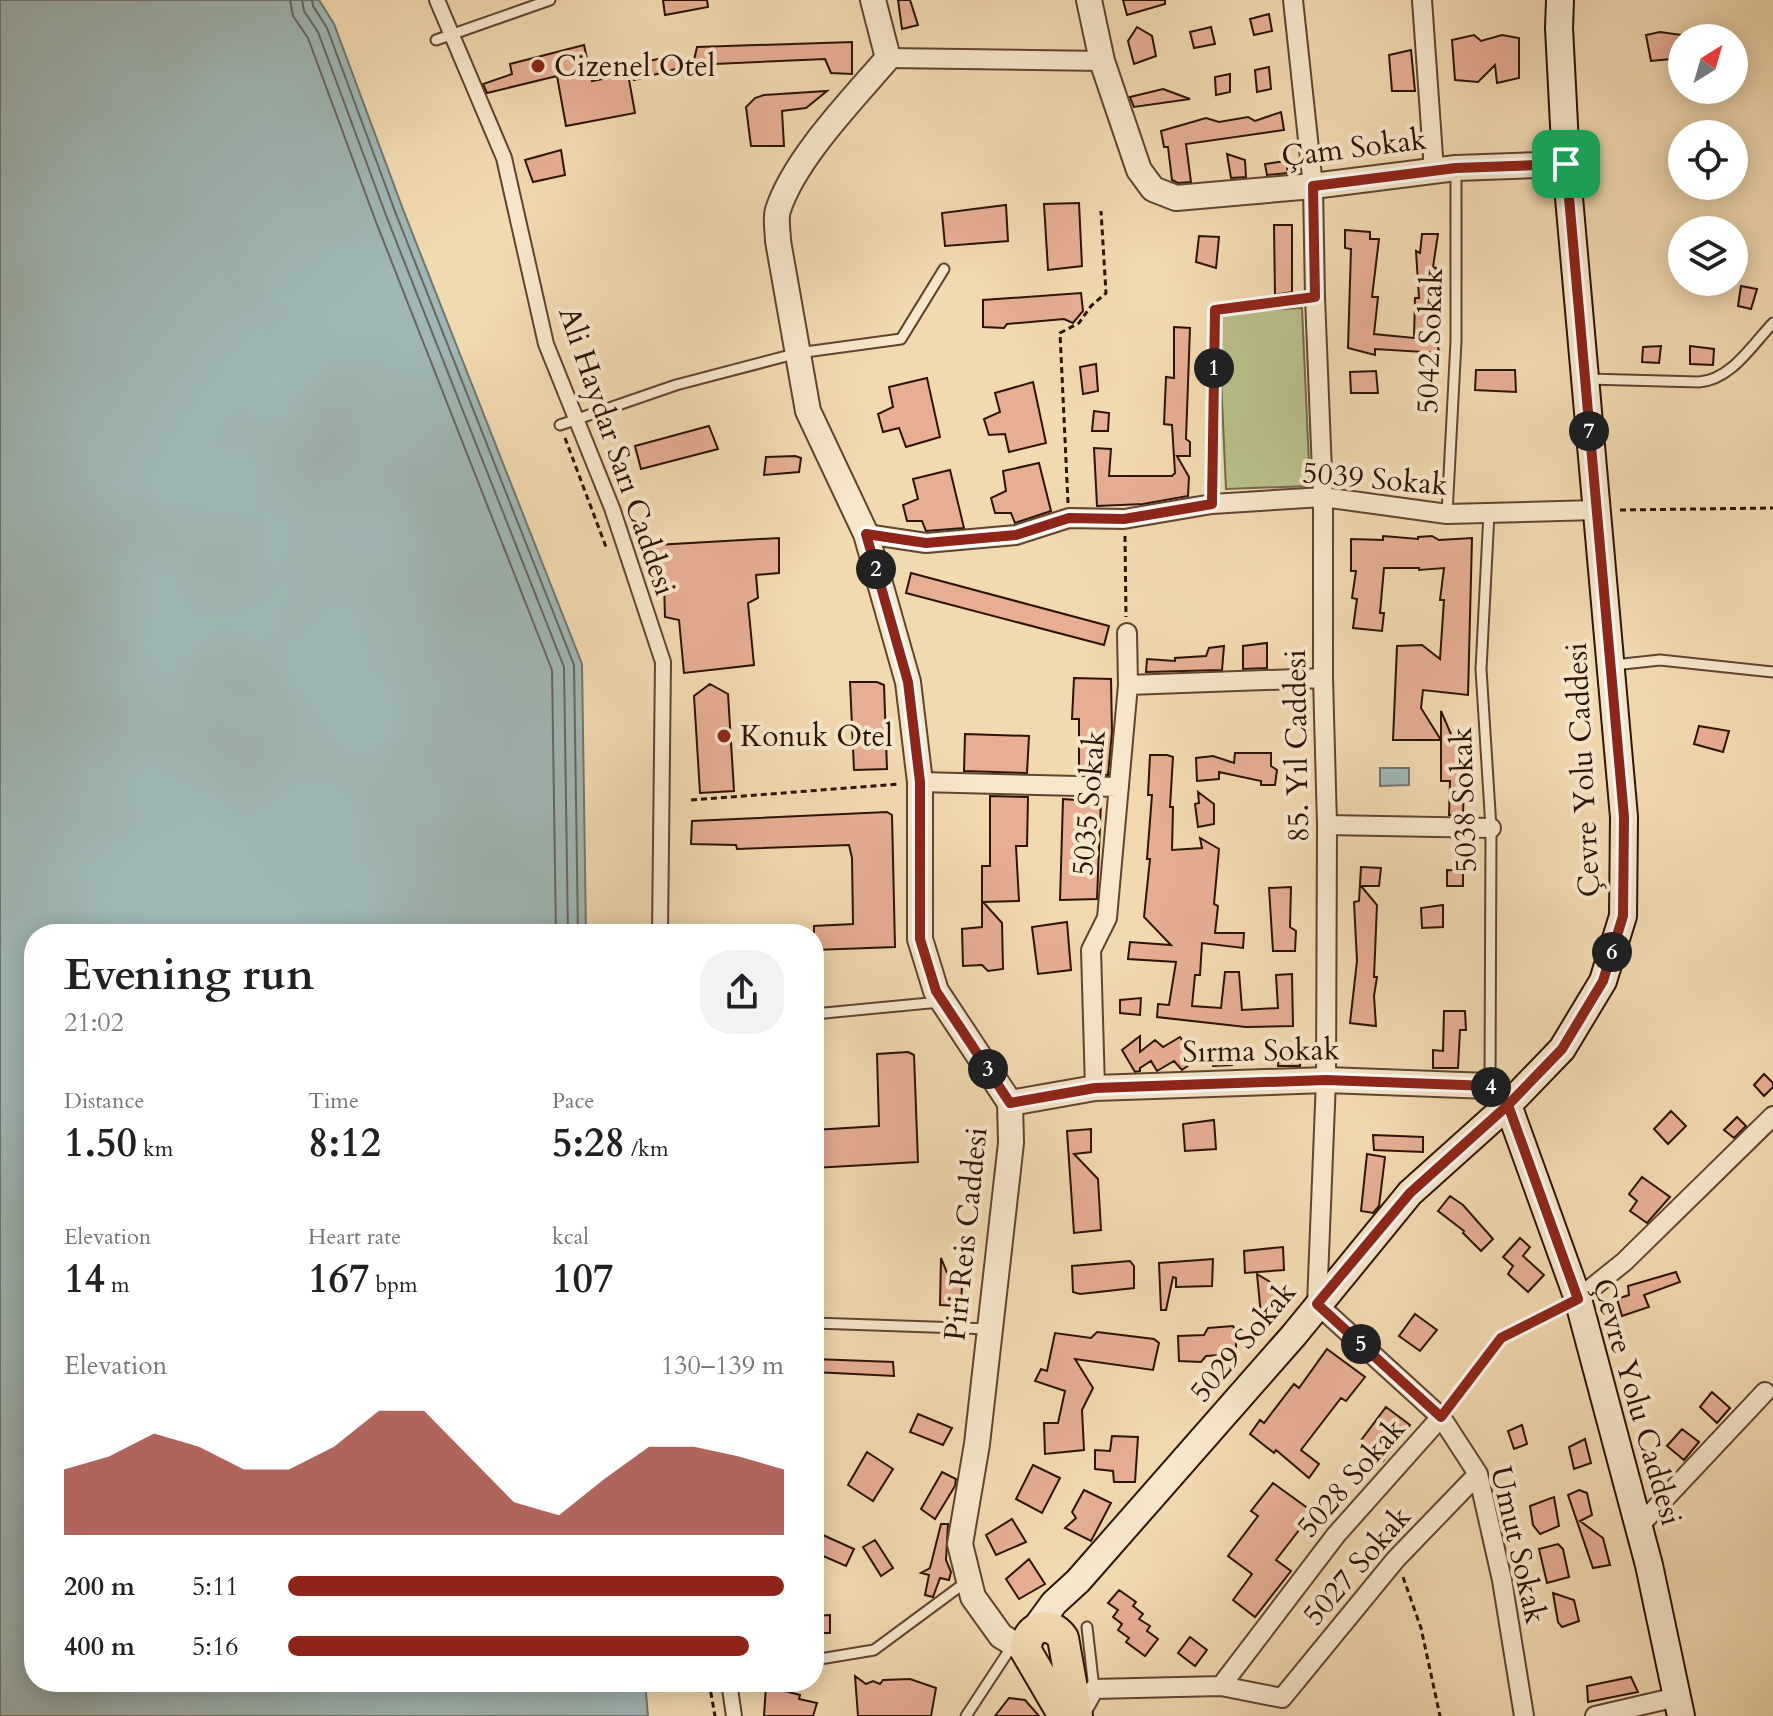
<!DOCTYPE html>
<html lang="en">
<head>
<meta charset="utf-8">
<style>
	:root { --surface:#fff; --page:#f2f2f2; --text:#202124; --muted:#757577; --accent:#8f2418 }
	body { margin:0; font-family:Cardo,serif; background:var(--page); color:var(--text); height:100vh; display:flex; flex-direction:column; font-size:30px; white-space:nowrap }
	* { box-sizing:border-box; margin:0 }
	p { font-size:26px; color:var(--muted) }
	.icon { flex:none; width:44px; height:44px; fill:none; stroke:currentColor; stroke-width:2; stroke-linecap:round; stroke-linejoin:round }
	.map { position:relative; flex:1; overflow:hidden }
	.panel { position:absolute; left:24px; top:924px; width:800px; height:768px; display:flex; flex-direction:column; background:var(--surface); border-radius:32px; box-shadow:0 4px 20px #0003 }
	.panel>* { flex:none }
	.needle { width:52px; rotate:37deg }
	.fabs { position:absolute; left:1668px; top:24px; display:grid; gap:16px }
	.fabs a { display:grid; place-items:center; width:80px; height:80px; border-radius:50%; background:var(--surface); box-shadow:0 4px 20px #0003; font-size:40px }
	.pin { position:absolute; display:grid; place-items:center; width:68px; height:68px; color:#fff; margin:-34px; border-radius:16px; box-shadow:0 4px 12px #0006 }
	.km { position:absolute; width:40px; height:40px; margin:-20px; border-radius:50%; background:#222; color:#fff; font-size:22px; line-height:40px; text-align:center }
	.round { display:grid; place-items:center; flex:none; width:84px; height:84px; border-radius:32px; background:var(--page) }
	.summary { display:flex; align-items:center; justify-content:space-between; height:136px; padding:0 40px }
	h1 { font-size:44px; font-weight:700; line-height:60px }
	.stats { display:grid; grid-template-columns:repeat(3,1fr); gap:12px; height:136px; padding:8px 40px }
	.stats div { display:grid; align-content:center }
	.stats b { font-size:40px; font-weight:700 }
	.stats small { font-size:22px; font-weight:400 }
	.stats p { font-size:22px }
	.chart { height:224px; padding:16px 40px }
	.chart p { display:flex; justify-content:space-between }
	.chart svg { width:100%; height:144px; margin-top:8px; fill:var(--accent); opacity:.7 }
	ul { padding:0 40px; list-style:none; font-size:26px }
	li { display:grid; grid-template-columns:128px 96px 1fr; align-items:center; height:60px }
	li i { height:20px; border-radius:10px; background:var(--accent) }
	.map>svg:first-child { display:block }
</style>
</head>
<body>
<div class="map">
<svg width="1773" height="1716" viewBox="0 0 1773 1716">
	<rect width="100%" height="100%" fill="#f2dab0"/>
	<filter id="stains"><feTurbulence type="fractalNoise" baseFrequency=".0025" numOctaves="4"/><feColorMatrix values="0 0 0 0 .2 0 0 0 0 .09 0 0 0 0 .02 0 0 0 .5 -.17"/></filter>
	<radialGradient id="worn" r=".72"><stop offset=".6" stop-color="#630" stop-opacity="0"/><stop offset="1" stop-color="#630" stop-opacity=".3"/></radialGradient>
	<path fill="#bac08b" stroke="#736a48" stroke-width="2" d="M1302 308 1310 486 1226 489 1218 312Z"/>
	<path fill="#9fb8b6" stroke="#717670" stroke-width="2" d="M0 0H319L334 24 404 212 582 664 586 934H34V1682H645L648 1716H0Z
		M1380 768H1409V785L1380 786Z"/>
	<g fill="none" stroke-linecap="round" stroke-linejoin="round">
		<path stroke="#66665e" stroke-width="2" d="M290 0 293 16 308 38 376 222 552 670 556 934
			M302 0 304 11 318 32 387 218 564 667 568 934
			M312 0 313 6 327 28 396 214 574 665 578 934"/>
	</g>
	<path fill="#e7ae94" stroke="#2c1306" stroke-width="2" d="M663 0H707L708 7 665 15Z
		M898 0H910L918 25 902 29Z
		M1123 0H1165V4L1127 15Z
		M1269 14 1272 31 1254 35 1250 19Z
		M1137 27 1152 36 1156 56 1134 64 1128 41Z
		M1211 27 1215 44 1194 48 1190 32Z
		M1660 32 1682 35V58L1651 61 1646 35Z
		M1474 35 1481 41 1502 35 1519 38V78L1497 83 1495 65 1478 82 1455 80 1452 40Z
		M852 42V74L831 73 825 59 693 65 697 47Z
		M584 45 592 81 628 74 635 113 566 126 557 76 487 93 483 84 512 74 510 64Z
		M1411 50 1415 91H1392L1389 55Z
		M679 54 680 68 634 80 632 65Z
		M1269 67 1271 89 1257 92 1255 70Z
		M1230 74V92L1216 95 1215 77Z
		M1163 89 1190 99 1134 107 1130 97Z
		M827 91 806 108 782 111 784 146H751L746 107 755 98 764 95Z
		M1281 112 1284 130 1186 144 1191 182 1178 183 1172 180 1168 147H1164L1161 131 1206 118 1219 122 1248 117 1255 121Z
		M561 150 565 175 533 182 525 160Z
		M1227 154 1245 160 1246 177 1231 178Z
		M1286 161 1288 173 1267 175 1265 164Z
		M1079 203 1082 266 1048 270 1044 204Z
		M1006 205 1008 241 945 246 942 213Z
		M1274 225H1292V292L1275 295Z
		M1345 230 1370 232V239H1379L1372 297H1378L1374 334 1414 338 1415 298H1419L1416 251 1420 253 1422 234H1438L1433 267 1436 268V333L1439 353 1375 349V355L1348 348 1351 249 1345 248Z
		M1199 236 1219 237 1216 268 1196 262Z
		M1741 286 1757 289 1751 309 1738 306Z
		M1081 293 1083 311 1073 323 1064 319 1007 324 1004 328 983 327V300Z
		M1174 327 1190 328 1186 439 1190 442V456H1177L1189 477 1188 496 1143 504 1097 506 1094 448 1111 449 1109 476H1172L1175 473 1172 425 1164 424 1166 377 1174 378Z
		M1661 346 1659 363 1642 362 1643 347Z
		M1690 346 1714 349 1713 365 1690 364Z
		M1096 364 1098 391 1083 394 1080 367Z
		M1476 370H1515L1516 392 1475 390Z
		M1376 371 1378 393H1351L1350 372Z
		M927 378 940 437 906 447 899 428 883 432 878 414 893 407 889 387Z
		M1033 382 1046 443 1009 452 1005 434 989 435 984 419 1000 412 995 393Z
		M1094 411 1109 413 1108 431H1092Z
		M709 426 718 449 641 469 635 446Z
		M795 456 801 458 799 472 764 475 766 457Z
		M1039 463 1051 511 1015 523 1011 513H995L991 498 1006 491 1003 471Z
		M950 470 964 528 926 531 922 521H907L903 505 918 499 913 479Z
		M1383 536 1418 539V537L1432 536 1439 540 1472 538 1468 695 1423 690 1421 708 1441 740V711L1453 739 1462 741 1465 749 1463 815H1449L1450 781H1441V740H1393L1397 646 1422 645 1440 659 1444 600H1440L1444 568 1419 570V568H1384L1380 613H1384L1382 631 1353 628 1357 599 1352 598 1356 571H1351V539L1383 540Z
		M779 538V573L756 575 758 598 748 603 754 665 684 673 679 620 665 617 664 582 659 580 656 545Z
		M911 573 1109 626 1104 645 906 593Z
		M1267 643V668L1243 669V646Z
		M1224 646 1222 670 1146 672 1147 659 1175 661V658L1206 656 1209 648Z
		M1074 678 1111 679 1112 733 1108 775 1079 774V719H1072Z
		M850 682H877L884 685 887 769 854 770Z
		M710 684 728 694 734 791 700 793 694 696Z
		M1699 726 1729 731 1723 752 1694 744Z
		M965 734 1029 736 1027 773 964 771Z
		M1235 753H1271V766L1277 770 1275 785H1261V781L1219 772V779L1197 781 1196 758 1213 756 1234 763Z
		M1150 755H1167L1173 757 1170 807H1173L1172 850 1202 848 1200 838 1219 849 1214 904 1218 906 1215 933H1244L1243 948 1202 943 1200 975H1195L1192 1006 1221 1008 1225 972H1239L1242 1010 1278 1008 1276 975 1292 974 1293 1026 1246 1027 1157 1017 1158 1004 1169 1005 1176 962 1128 959 1130 942 1171 945 1144 917 1150 859H1147L1152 795H1148Z
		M1198 792 1214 804V824L1198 827 1195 804 1199 803Z
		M990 796 1028 797 1027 846H1016L1019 901 983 902 1002 923 1003 969 988 971 982 965 963 966 962 929 982 927V866H990Z
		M1063 799 1101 802 1097 899 1060 900Z
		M887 812 892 815 895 947 814 950V926L853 924 852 858 849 845 737 849 736 845 691 844 692 821Z
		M1361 867 1381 868 1379 886H1361L1377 905 1374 977H1377L1374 996 1376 1026 1350 1023 1357 961 1354 902 1359 901Z
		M1447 870 1463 871V886H1447Z
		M1291 887 1290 927 1296 931 1295 951H1273L1269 888Z
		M1443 905V927L1422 928 1421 908Z
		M1067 922 1071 970 1038 974 1032 927Z
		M1141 998 1140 1015 1120 1013V1000Z
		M1444 1011H1465L1466 1030H1460L1458 1068H1433V1050L1443 1051Z
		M1140 1036V1052L1155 1040 1163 1047 1180 1037 1196 1060 1182 1070 1174 1061 1157 1071 1151 1061 1140 1068V1071L1135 1072 1122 1050Z
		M1279 1050H1294L1300 1054V1066H1278Z
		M1213 1051H1231L1232 1065 1213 1066Z
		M908 1052 914 1055 918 1162 814 1168V1130L879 1126 877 1054Z
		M1764 1074 1773 1083V1087L1764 1096 1754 1085Z
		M1671 1111 1686 1126 1668 1144 1654 1129Z
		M1737 1117 1746 1126 1734 1138 1724 1130Z
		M1214 1120 1216 1149 1185 1151 1183 1124Z
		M1091 1129V1152L1074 1154 1098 1179 1101 1230 1074 1233 1067 1131Z
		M1373 1135 1423 1137V1152L1374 1150Z
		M1367 1154 1385 1157 1379 1206 1373 1213 1361 1211Z
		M1642 1177 1670 1197 1647 1223 1630 1211 1637 1201 1629 1194Z
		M1450 1196 1463 1205 1493 1239 1481 1251 1463 1233 1464 1231 1438 1211Z
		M1520 1238 1530 1247 1523 1256 1544 1275 1528 1292 1508 1274 1513 1266 1503 1257Z
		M1283 1247 1284 1270 1245 1273 1244 1251Z
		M941 1258 952 1285H962L961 1306 940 1305Z
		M1213 1259 1212 1286 1176 1287V1278L1173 1277 1166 1310H1161L1159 1263Z
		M1130 1261 1134 1266V1288L1080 1294 1073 1292 1072 1266Z
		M1676 1272 1680 1282 1644 1295 1649 1307 1622 1316 1617 1299 1629 1295 1628 1286Z
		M1257 1274 1285 1291 1284 1313 1261 1315Z
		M1415 1314 1437 1330 1420 1351 1399 1336Z
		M1233 1326 1236 1331V1354L1206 1356 1201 1362 1179 1361 1178 1336 1204 1335 1208 1328Z
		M1097 1332 1154 1339 1159 1343 1153 1370 1075 1359 1093 1388 1082 1410 1084 1450 1045 1454 1044 1423H1058L1065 1391 1035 1381 1041 1369 1047 1371 1055 1333 1091 1338Z
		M1327 1349 1365 1377 1346 1401 1341 1398 1301 1450 1319 1464 1309 1478 1276 1450 1274 1453 1250 1434 1260 1420 1264 1423 1294 1384 1299 1388Z
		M814 1359 893 1362 894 1376 814 1372Z
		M1712 1392 1730 1408 1717 1423 1700 1407Z
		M1386 1407 1410 1425 1383 1461 1359 1443Z
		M918 1414 952 1428 943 1445 910 1432Z
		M1522 1425 1527 1444 1514 1449 1508 1431Z
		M1682 1429 1699 1442 1684 1460 1667 1446Z
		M1112 1436 1138 1437 1135 1482H1114L1113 1471 1095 1469V1450L1110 1451Z
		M1585 1439 1591 1463 1574 1469 1569 1447Z
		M867 1452 893 1469 873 1501 848 1485Z
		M1033 1465 1060 1478 1042 1513 1016 1499Z
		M942 1472 956 1479 955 1486 935 1519 921 1509Z
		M1273 1483 1313 1512 1276 1560 1291 1571 1255 1617 1233 1600 1252 1574 1228 1556 1258 1516 1251 1511Z
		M1084 1490 1111 1503 1091 1541 1065 1528 1076 1518 1072 1512Z
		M1579 1490 1587 1493 1592 1515 1580 1521 1603 1538 1610 1565 1593 1568 1568 1495Z
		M1554 1497 1559 1526 1540 1534 1533 1525 1530 1506Z
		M1012 1519 1026 1542 996 1555 986 1535Z
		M941 1524H948L946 1560 951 1572 949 1580 940 1578 933 1597 925 1595 929 1575 921 1573 930 1568Z
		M814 1531 854 1549 846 1566 814 1552Z
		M875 1540 893 1568 881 1576 863 1547Z
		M1558 1544 1563 1549 1569 1577 1547 1583 1539 1549Z
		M1029 1559 1045 1584 1019 1599 1006 1579Z
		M1119 1590 1136 1602 1133 1606 1143 1614 1139 1619 1150 1626 1147 1631 1158 1639 1145 1656 1126 1642 1129 1638 1118 1630 1122 1624 1113 1617 1118 1610 1108 1603Z
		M1553 1593 1574 1600 1579 1621 1562 1627 1558 1622Z
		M830 1615V1633H814V1616Z
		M1190 1637 1207 1650 1195 1666 1178 1653Z
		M855 1676 866 1684 873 1681 880 1684 883 1680 910 1679 936 1688 931 1716H858Z
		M1631 1677 1638 1692 1588 1702 1587 1686Z
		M766 1686 800 1695 799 1699 817 1703 813 1716H764Z
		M1009 1698 1025 1700 1039 1716H995Z"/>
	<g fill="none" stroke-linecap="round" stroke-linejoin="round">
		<defs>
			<path id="service" d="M436 40 550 0
				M1588 379 1699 382C1731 380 1752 345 1773 323
				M560 425 676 385 798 353 901 339 944 269
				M1212 504 1215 310 1315 297
				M1489 513 1481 669 1491 828 1490 1085
				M1447 514 1456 341V170
				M1614 665 1660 660 1773 672
				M814 1014 940 1002
				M814 1323 990 1329
				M1087 1627 1094 1689
				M814 1660 874 1650 966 1582
				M966 1716 1012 1646"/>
			<path id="pedestrian" d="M437 0 504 158 546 344 612 508 663 662 660 934
				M729 1682 734 1716"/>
			<path id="minor" d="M1293 0 1313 186 1315 297 1323 497V678L1327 825 1326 1080 1317 1304 1441 1417 1478 1474 1502 1580 1524 1716
				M1422 0 1434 171
				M888 58 1102 61
				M866 534 926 543 1016 535 1069 518 1124 519 1212 504 1323 497 1447 514 1596 510
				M1128 685 1323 678
				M920 782 1119 787
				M1327 825 1491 828
				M1095 1088 1091 950 1107 918 1128 685 1127 633
				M1578 1299 1624 1262 1773 1116
				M1639 1526 1765 1392
				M1221 1686 1336 1535 1441 1417
				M1282 1698 1396 1559 1478 1474
				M1079 1716 1094 1689 1221 1686 1282 1698
				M1595 1716 1677 1697"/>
			<path id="tertiary" d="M873 0 888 58C853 99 795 158 778 210 775 219 778 231 778 241L808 411 866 534 908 682 920 782V939L936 991 1010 1103 1011 1143 977 1444 960 1544 973 1597 1001 1636 1026 1651
				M1089 0 1102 61 1139 170 1153 189 1176 198 1313 186 1456 168 1566 164
				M1010 1103 1095 1088 1326 1080 1490 1086 1508 1105"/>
			<path id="secondary" d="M1508 1105 1578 1299 1649 1565 1681 1716
				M1035 1629 1054 1603 1078 1581 1294 1335 1410 1193 1508 1105 1562 1049 1603 981 1623 916 1624 817 1566 164 1559 28 1560 0"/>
			<path id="primary" d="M1064 1716 1026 1651C1025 1627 1049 1618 1063 1638L1077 1716"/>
		</defs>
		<use href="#service" stroke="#5e4530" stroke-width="13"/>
		<use href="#pedestrian" stroke="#5e4530" stroke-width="18"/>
		<use href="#minor" stroke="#5e4530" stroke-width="22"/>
		<use href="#tertiary" stroke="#5e4530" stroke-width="28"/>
		<use href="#secondary" stroke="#2c1306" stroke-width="30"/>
		<use href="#primary" stroke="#2c1306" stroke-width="34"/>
		<path stroke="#2c1306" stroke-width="3" stroke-dasharray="6 4" stroke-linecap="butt" d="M565 438 606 547
			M1068 503 1060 333 1079 323 1091 306 1106 293 1101 211
			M1620 510 1773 508
			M1125 536 1126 617
			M691 800 900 784
			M1451 1404 1501 1338 1560 1308
			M1403 1577 1421 1628 1440 1716
			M709 1682 715 1716"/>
		<use href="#service" stroke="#f7e7cc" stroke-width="9"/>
		<use href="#pedestrian" stroke="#f7e7cc" stroke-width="14"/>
		<use href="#minor" stroke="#f7e7cc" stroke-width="18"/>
		<use href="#tertiary" stroke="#f7e7cc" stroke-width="24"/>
		<use href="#secondary" stroke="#f7e7cc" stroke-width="26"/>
		<use href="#primary" stroke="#f2dab0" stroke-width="30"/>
	</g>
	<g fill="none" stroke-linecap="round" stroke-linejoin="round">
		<defs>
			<path id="route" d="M1566 164 1456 168 1313 186 1315 297 1215 310 1212 504 1124 519 1069 518 1016 535 926 543 866 534 908 682 920 782V939L936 991 1010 1103 1095 1088 1326 1080 1490 1086 1508 1105 1578 1299 1501 1338 1441 1417 1317 1304 1410 1193 1508 1105 1562 1049 1603 981 1623 916 1624 817 1566 164"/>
		</defs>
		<use href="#route" stroke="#fff" stroke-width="16"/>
		<use href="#route" stroke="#8f2418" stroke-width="10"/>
	</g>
	<g fill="#8f2418" stroke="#f7e7cc" stroke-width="3">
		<circle cx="538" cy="66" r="8"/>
		<circle cx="724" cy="736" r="8"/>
	</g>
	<g text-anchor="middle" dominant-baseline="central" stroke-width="8" stroke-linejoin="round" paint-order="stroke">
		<g font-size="30" fill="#2c1306" stroke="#f7e7cc" text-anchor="start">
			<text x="554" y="66">Cizenel Otel</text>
			<text x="740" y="736">Konuk Otel</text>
		</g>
		<g font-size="30" fill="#2c1306" stroke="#f7e7cc">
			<text transform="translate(1354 148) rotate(-7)">Çam Sokak</text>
			<text transform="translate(1430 341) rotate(-88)">5042 Sokak</text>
			<text transform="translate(617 451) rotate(71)">Ali Haydar Sarı Caddesi</text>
			<text transform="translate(1375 479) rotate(5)">5039 Sokak</text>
			<text transform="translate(1297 746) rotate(-91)">85. Yıl Caddesi</text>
			<text transform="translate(1583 770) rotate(-93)">Çevre Yolu Caddesi</text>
			<text transform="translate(1464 800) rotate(-92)">5038 Sokak</text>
			<text transform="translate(1089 803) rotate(-85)">5035 Sokak</text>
			<text transform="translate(1261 1051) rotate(-1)">Sırma Sokak</text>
			<text transform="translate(966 1234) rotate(-84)">Piri Reis Caddesi</text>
			<text transform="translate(1243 1342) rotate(-50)">5029 Sokak</text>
			<text transform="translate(1637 1402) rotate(74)">Çevre Yolu Caddesi</text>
			<text transform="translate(1351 1478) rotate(-49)">5028 Sokak</text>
			<text transform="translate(1518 1545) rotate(77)">Umut Sokak</text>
			<text transform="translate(1357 1566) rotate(-49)">5027 Sokak</text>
		</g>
	</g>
	<rect width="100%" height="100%" filter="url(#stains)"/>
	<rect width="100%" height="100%" fill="url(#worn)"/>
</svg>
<div class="fabs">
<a><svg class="needle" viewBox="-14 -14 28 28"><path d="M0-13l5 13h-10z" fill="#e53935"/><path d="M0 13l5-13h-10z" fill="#757577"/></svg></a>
<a><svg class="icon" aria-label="locate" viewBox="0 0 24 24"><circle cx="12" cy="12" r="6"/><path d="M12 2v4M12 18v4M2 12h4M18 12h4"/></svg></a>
<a><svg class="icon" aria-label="layers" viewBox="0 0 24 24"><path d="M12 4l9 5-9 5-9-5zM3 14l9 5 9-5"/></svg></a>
</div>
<div class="pin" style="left:1566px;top:164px;background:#1e9e55"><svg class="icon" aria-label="arrive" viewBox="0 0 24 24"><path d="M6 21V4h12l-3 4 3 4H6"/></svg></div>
<b class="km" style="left:1214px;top:368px">1</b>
<b class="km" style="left:876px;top:569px">2</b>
<b class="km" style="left:988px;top:1069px">3</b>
<b class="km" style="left:1491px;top:1087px">4</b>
<b class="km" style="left:1361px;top:1344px">5</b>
<b class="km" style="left:1612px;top:952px">6</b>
<b class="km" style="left:1589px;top:431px">7</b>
<section class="panel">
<div class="summary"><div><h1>Evening run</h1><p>21:02</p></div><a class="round"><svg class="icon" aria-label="share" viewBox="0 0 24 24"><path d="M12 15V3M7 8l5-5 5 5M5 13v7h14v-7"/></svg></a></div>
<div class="stats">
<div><p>Distance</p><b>1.50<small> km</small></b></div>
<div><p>Time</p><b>8:12</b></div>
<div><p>Pace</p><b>5:28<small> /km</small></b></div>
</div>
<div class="stats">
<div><p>Elevation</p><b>14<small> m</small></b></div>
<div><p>Heart rate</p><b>167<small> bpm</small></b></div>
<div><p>kcal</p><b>107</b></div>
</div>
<div class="chart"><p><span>Elevation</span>130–139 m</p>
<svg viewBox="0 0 160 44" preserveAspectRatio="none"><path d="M0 44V24L10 20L20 13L30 17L40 24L50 24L60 17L70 6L80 6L90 20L100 34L110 38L120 27L130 17L140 17L150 20L160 24V44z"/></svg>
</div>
<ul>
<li><b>200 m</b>5:11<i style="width:100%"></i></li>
<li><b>400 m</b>5:16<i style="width:93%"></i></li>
</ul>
</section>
</div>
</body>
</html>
